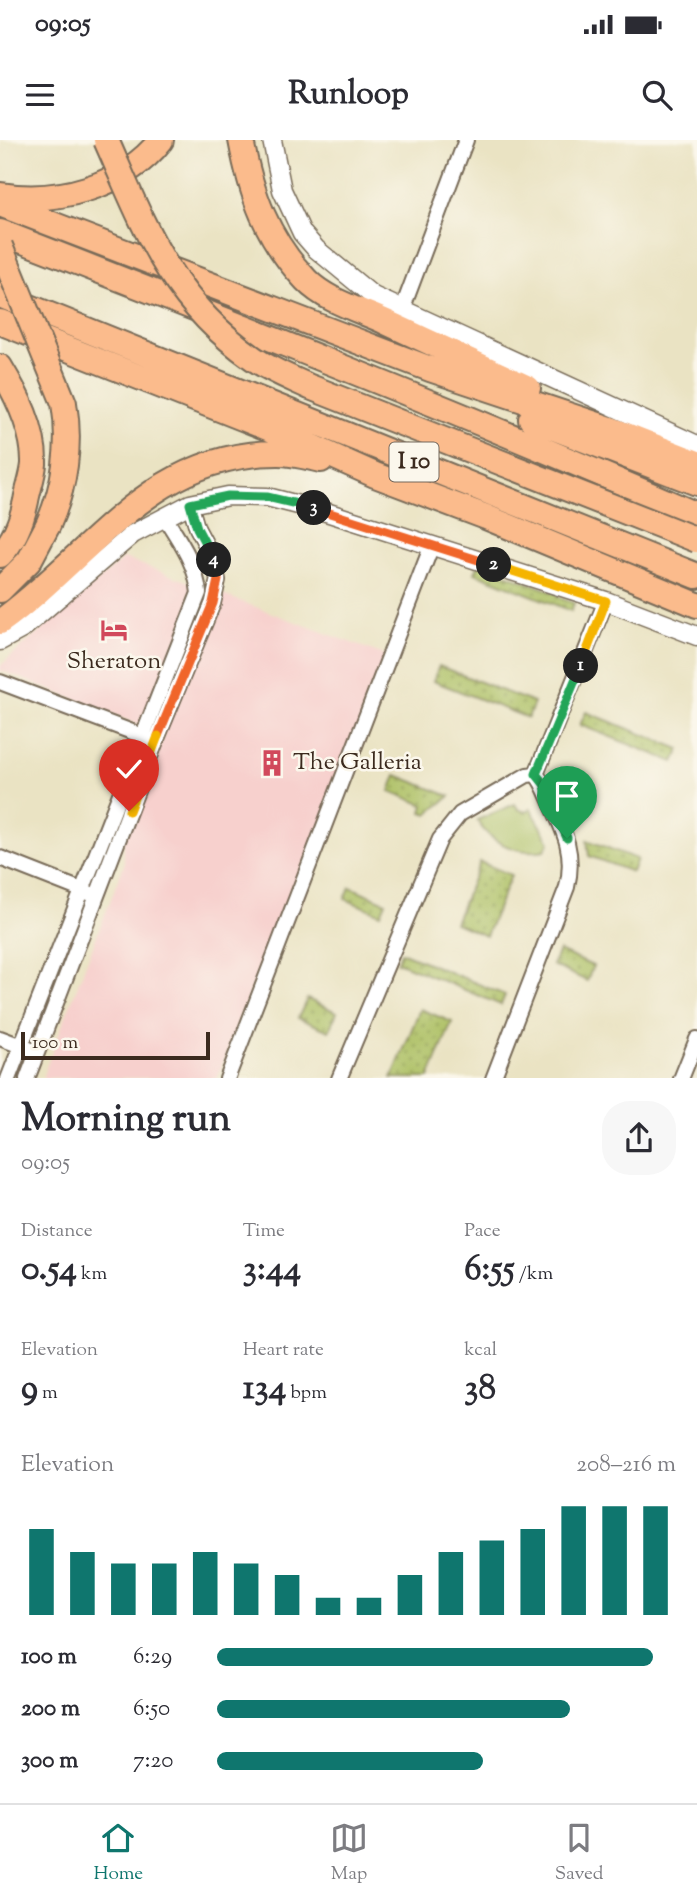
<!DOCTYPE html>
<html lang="en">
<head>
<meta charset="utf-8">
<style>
	:root { --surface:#fff; --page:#f7f7f7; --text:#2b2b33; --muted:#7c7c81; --line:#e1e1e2; --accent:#0f766e }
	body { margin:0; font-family:"Sorts Mill Goudy",serif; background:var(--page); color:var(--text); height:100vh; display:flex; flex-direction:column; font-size:26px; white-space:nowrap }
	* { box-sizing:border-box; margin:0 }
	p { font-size:23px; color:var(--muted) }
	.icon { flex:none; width:38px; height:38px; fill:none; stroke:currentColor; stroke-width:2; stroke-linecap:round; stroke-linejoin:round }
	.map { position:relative; height:938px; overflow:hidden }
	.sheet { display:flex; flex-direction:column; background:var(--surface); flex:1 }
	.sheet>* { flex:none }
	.scale { position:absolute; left:21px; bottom:18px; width:189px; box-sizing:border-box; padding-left:7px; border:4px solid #3b2a1e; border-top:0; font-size:19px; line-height:24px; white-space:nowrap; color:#3b2a1e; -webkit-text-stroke:5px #fbf7ec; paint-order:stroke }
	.pin { position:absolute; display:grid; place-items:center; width:60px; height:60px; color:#fff; margin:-72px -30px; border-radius:50% 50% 50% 0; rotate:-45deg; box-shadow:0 0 7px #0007 }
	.pin .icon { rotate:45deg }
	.km { position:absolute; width:35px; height:35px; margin:-18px; border-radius:50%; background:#222; color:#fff; font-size:19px; line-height:35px; text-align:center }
	.round { display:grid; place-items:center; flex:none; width:74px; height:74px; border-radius:28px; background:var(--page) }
	.head { display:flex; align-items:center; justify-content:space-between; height:119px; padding:0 21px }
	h1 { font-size:38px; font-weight:700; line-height:52px }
	.metrics { display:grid; grid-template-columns:repeat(3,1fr); gap:10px; height:119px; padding:7px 21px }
	.metrics div { display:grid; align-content:center }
	.metrics b { font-size:35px; font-weight:700 }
	.metrics small { font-size:19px; font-weight:400 }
	.metrics p { font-size:19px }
	.chart { height:196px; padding:14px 21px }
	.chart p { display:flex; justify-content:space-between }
	.chart svg { width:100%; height:126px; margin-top:7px; stroke:var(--accent); stroke-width:6 }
	ul { padding:0 21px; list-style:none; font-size:23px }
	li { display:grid; grid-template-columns:112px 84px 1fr; align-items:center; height:52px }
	li i { height:18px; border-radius:9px; background:var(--accent) }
	.status { display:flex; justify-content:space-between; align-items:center; height:49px; padding:0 35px; background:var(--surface); direction:ltr }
	.status svg { height:19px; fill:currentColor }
	header { display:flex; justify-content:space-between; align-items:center; height:91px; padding:0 21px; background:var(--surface); font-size:32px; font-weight:700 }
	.tabs { display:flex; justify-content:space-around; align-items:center; height:98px; border-top:2px solid var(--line); background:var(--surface); font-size:19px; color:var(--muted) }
	.tabs a { display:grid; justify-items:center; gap:4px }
	.tabs .active { color:var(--accent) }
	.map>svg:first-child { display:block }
</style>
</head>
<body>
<div class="status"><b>09:05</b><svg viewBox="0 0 49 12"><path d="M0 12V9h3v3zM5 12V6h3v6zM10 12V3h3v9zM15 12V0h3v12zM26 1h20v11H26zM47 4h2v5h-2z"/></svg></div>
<header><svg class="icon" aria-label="menu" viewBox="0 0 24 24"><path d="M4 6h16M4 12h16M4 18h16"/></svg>Runloop<svg class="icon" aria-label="search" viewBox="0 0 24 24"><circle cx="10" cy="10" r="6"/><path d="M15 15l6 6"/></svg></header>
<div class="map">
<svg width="697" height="939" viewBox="0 0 697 939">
	<defs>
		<pattern id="grass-dots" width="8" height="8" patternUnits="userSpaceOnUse" patternTransform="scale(1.75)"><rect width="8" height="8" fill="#acbf62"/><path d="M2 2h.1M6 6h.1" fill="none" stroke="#8d9b50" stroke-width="1.8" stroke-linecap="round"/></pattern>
	</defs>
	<rect width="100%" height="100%" fill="#fbf7ec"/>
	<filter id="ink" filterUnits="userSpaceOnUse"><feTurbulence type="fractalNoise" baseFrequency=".0143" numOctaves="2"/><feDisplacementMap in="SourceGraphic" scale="14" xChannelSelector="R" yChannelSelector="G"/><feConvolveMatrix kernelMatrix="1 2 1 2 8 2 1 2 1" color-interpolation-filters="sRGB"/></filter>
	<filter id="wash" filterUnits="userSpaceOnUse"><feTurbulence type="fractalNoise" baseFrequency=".00686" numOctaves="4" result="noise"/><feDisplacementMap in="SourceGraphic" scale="28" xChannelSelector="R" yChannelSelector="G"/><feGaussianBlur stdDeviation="1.57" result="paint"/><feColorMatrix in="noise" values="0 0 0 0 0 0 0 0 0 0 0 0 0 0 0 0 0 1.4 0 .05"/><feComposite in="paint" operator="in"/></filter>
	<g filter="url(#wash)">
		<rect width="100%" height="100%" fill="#eae3c3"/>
		<path fill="#f7d0cd" d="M124 418 395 519 301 764 277 783 217 938H42L124 725V698L164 595 0 530V526Z"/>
		<path fill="url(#grass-dots)" stroke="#747440" stroke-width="2" d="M479 424 556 453 562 459 574 463 571 471 475 433Z
			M439 526 534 563 528 578 433 541Z
			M586 572 680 609 674 622 580 585Z
			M396 635 450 656 428 674 422 672 424 665 390 651Z
			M587 700 637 719 632 732 589 716Z
			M480 722 511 735 486 796 455 783Z
			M350 747 386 762 381 774 345 759Z
			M559 811 593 826 587 841 552 825Z
			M401 812 505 855 501 865 397 822Z
			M307 859 337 872 329 891 298 878Z
			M420 869 452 882 429 938H392Z"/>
		<path fill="#acbf62" stroke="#747440" stroke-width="2" d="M515 664 518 669 525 672 531 669 550 702 545 710C519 715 490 704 477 680Z"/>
	</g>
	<g filter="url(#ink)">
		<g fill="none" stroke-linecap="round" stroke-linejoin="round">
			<defs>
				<path id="minor" d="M402 170 466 0
					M0 542 148 598
					M536 634 606 461
					M0 718 89 753
					M0 898 29 909
					M8 939 199 453C196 423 179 400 164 376
					M27 939 156 601 213 463 218 440 214 420 197 388 190 364
					M227 939 432 405
					M339 939 440 699 460 674 527 635 536 634
					M493 939 567 747C575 714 565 693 551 663 546 652 543 643 536 634
					M681 939 697 899"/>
				<path id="tertiary" d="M272 0 282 50 302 93 316 109 373 156 697 305
					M0 501 22 489 133 394 190 364 228 356 267 357 326 372 606 461 697 496"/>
				<path id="motorway" d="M241 0C251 54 267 99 306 140 326 161 360 170 386 182 434 204 481 226 528 248
					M1 55C57 64 124 47 161 0
					M0 64 430 229 613 290 697 323
					M0 92C234 183 467 275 697 375
					M0 155 697 436
					M0 182 288 296 375 335 486 377 697 465
					M0 227C17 255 35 290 34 324 33 336 28 349 26 361 22 380 14 401 0 415
					M531 279 697 343
					M0 450 29 421 48 385
					M0 482C93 415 150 313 278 313 292 313 307 317 321 320"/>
			</defs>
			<use href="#minor" stroke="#786b58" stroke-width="18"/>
			<use href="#tertiary" stroke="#786b58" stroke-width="21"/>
			<use href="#motorway" stroke="#786b58" stroke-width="28"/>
			<use href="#minor" stroke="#fff" stroke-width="14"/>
			<use href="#tertiary" stroke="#fff" stroke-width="18"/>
			<use href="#motorway" stroke="#fbbb8c" stroke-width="24"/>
			<defs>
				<path id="motorway-bridge" d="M106 0C145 88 170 160 253 218 270 230 291 238 310 247L697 400
					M0 106 64 263C71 304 65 347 48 385"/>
			</defs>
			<use href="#motorway-bridge" stroke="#786b58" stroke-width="28" stroke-linecap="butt"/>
			<use href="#motorway-bridge" stroke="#fbbb8c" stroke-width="24"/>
		</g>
	</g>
	<g fill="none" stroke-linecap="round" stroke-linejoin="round" filter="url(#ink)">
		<defs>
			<path id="split-1" d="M567 698 544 644 536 634 581 526"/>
			<path id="split-2" d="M494 425 606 461 581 526"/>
			<path id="split-3" d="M314 368 494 425"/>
			<path id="split-4" d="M214 420 197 388 190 364 228 356 267 357 314 368"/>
			<path id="split-5" d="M158 596 213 463 218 440 214 420"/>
			<path id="split-6" d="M129 671 158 596"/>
		</defs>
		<use href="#split-1" stroke="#fff" stroke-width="14"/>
		<use href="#split-2" stroke="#fff" stroke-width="14"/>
		<use href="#split-3" stroke="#fff" stroke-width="14"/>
		<use href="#split-4" stroke="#fff" stroke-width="14"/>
		<use href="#split-5" stroke="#fff" stroke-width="14"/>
		<use href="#split-6" stroke="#fff" stroke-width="14"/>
		<use href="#split-1" stroke="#22a559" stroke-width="9"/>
		<use href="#split-2" stroke="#f5b400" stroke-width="9"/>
		<use href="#split-3" stroke="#f0652b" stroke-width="9"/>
		<use href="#split-4" stroke="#22a559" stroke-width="9"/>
		<use href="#split-5" stroke="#f0652b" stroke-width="9"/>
		<use href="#split-6" stroke="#f5b400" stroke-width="9"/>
	</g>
	<defs>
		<symbol id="hotel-bare" viewBox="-9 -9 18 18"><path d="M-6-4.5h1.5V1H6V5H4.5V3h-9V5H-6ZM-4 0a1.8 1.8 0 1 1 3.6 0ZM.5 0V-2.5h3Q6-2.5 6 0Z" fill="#d1495b" stroke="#fbf7ec" stroke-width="2.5" paint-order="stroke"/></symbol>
		<symbol id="building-bare" viewBox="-9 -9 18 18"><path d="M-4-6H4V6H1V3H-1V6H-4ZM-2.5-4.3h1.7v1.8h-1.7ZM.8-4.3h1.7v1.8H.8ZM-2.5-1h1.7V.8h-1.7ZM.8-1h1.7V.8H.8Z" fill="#d1495b" stroke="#fbf7ec" stroke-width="2.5" paint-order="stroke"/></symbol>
	</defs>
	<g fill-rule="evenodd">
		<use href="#hotel-bare" x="95" y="471" width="38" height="38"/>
		<use href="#building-bare" x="253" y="604" width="38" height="38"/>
	</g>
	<g text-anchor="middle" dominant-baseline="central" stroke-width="5" stroke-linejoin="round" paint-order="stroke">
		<rect fill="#fbf7ec" stroke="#75685c" stroke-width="2" x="389.5" y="302.5" width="49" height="39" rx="5"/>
		<g font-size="23" font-weight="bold" fill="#3b2a1e">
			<text x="414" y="322">I 10</text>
		</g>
		<g font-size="24" fill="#3b2a1e" stroke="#fbf7ec">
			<text x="114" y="522">Sheraton</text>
			<text x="293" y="623" text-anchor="start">The Galleria</text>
		</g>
	</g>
</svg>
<div class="scale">100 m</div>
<div class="pin" style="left:567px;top:698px;background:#1e9e55"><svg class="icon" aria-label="arrive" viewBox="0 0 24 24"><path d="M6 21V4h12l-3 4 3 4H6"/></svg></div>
<div class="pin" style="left:129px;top:671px;background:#d93025"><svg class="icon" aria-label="check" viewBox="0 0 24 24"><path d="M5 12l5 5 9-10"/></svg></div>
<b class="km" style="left:581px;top:526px">1</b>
<b class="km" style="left:494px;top:425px">2</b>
<b class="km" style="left:314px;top:368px">3</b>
<b class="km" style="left:214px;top:420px">4</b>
</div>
<section class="sheet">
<div class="head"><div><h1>Morning run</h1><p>09:05</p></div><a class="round"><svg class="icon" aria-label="share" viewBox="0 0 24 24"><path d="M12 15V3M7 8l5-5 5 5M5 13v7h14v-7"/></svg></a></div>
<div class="metrics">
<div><p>Distance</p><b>0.54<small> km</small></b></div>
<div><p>Time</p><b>3:44</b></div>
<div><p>Pace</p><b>6:55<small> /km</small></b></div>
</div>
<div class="metrics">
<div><p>Elevation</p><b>9<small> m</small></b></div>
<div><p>Heart rate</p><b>134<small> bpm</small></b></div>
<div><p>kcal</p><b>38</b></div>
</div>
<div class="chart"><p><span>Elevation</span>208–216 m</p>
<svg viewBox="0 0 160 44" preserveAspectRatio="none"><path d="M5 44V14M15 44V22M25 44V26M35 44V26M45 44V22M55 44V26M65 44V30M75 44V38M85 44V38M95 44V30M105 44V22M115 44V18M125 44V14M135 44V6M145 44V6M155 44V6"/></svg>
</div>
<ul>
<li><b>100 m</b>6:29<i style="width:95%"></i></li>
<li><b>200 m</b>6:50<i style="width:77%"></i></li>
<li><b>300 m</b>7:20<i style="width:58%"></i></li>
</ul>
</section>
<nav class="tabs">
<a class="active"><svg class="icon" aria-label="home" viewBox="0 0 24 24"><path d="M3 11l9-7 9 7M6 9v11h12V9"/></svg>Home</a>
<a><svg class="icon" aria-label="map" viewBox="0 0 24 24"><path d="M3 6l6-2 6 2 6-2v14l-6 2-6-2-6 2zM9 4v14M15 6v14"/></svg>Map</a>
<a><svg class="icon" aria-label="saved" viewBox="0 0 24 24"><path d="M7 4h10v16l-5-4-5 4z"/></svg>Saved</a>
</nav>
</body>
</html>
